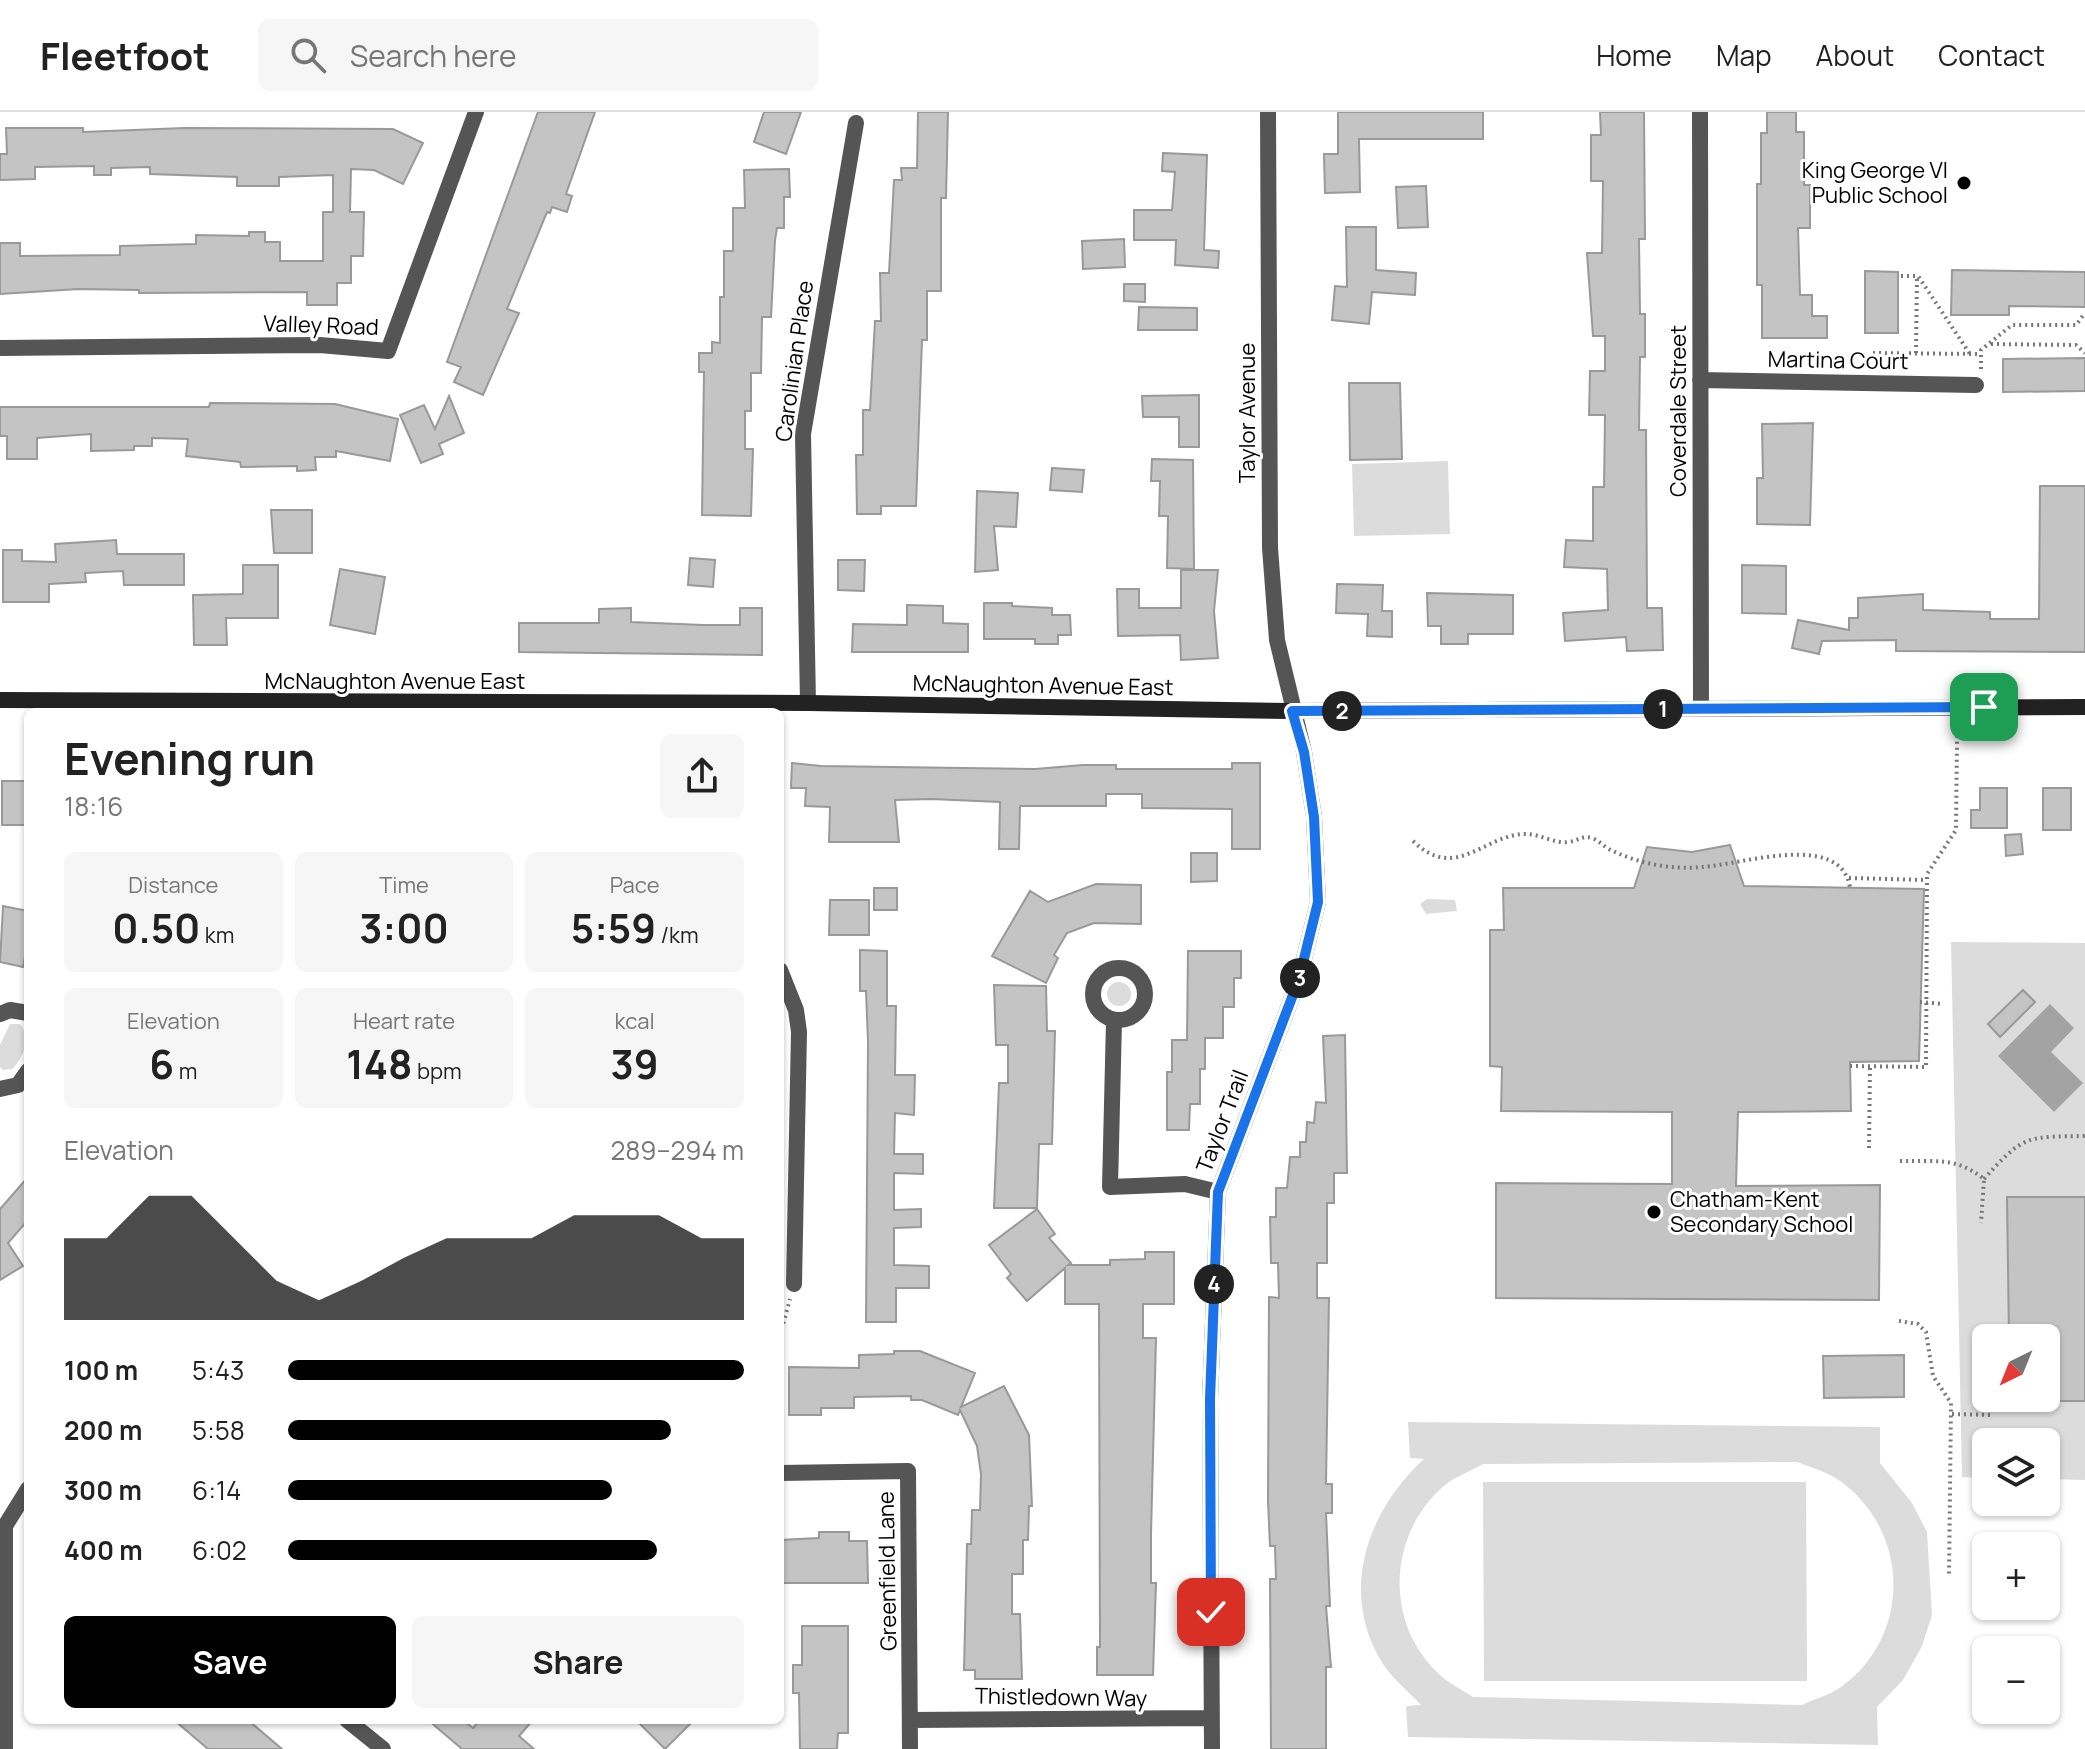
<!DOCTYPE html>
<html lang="en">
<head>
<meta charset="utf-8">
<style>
	:root { --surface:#fff; --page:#f6f6f6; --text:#222; --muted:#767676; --line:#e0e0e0; --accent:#000 }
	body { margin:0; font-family:Manrope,sans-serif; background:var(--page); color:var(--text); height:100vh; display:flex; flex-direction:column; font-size:30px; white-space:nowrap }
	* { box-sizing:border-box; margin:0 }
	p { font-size:26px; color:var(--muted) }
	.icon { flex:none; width:44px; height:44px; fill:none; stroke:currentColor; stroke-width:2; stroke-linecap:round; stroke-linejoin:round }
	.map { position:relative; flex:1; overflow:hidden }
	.drawer { position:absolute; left:24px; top:596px; width:760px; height:1016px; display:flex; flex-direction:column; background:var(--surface); border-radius:12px; box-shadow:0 2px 6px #0004 }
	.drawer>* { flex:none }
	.needle { width:52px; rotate:223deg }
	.controls { position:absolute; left:1972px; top:1212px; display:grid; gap:16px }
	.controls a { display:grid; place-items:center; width:88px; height:88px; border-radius:12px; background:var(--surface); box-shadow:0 2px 6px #0004; font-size:40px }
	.pin { position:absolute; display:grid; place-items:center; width:68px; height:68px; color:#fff; margin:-34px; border-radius:16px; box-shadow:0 4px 12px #0006 }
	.km { position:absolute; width:40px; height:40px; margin:-20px; border-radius:50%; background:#222; color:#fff; font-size:22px; line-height:40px; text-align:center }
	.round { display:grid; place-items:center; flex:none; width:84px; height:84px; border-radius:12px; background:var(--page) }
	.overview { display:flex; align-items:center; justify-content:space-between; height:136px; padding:0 40px }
	h1 { font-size:44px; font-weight:700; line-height:60px }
	.stats { display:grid; grid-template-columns:repeat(3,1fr); gap:12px; height:136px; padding:8px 40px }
	.stats div { display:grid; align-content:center; border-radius:12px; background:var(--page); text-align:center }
	.stats b { font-size:40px; font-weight:700 }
	.stats small { font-size:22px; font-weight:400 }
	.stats p { font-size:22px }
	.chart { height:224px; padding:16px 40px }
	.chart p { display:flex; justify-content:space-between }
	.chart svg { width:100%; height:144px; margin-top:8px; fill:var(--accent); opacity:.7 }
	.button { display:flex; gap:16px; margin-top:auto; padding:16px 40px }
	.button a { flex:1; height:92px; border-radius:12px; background:var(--accent); color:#fff; font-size:32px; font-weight:700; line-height:92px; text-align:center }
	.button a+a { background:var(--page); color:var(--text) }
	ul { padding:0 40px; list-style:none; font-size:26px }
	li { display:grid; grid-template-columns:128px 96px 1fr; align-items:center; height:60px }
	li i { height:20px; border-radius:10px; background:var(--accent) }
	header { display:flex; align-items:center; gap:48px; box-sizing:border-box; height:112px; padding:0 40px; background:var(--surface); border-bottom:2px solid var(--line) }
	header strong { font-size:38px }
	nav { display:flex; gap:44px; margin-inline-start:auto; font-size:28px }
	.search { width:560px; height:72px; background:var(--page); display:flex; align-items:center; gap:20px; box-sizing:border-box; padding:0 28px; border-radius:12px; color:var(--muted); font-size:30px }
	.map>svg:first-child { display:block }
</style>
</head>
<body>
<header>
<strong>Fleetfoot</strong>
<div class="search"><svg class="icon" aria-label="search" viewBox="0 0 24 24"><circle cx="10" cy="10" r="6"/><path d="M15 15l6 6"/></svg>Search here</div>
<nav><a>Home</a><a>Map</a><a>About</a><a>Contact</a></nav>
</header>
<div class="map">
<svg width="2085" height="1637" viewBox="0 0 2085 1637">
	<rect width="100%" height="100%" fill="#fff"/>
	<path fill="#dcdcdc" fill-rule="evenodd" d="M1448 349 1450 422 1354 424 1352 352Z
		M1427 787 1455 788 1457 799 1426 802 1420 792Z
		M1951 830 2085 831V1368L2046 1367V1330H1986V1366L1962 1365ZM1986 1226H2046V1286H1986Z
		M1107 882a12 12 0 1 1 24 0a12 12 0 1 1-24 0Z
		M10 912H20C31 924 24 947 12 957L3 958 0 955V933Z
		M1408 1310 1880 1315V1351L1912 1391 1927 1420 1932 1503 1922 1534 1903 1568 1877 1595 1878 1633 1408 1625 1406 1594 1421 1593C1409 1580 1393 1567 1383 1552 1338 1481 1367 1399 1424 1347L1410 1346ZM1797 1350C1810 1355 1825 1359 1837 1367 1910 1416 1913 1523 1841 1575 1830 1583 1814 1587 1802 1593L1473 1585C1461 1577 1446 1570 1437 1560 1384 1509 1388 1421 1445 1373 1455 1365 1471 1359 1483 1352Z
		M1483 1370H1806L1807 1569H1484Z"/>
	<path fill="#a3a3a3" d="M2050 892 2074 916 2051 940 2083 971 2054 1000 1998 944Z"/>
	<path fill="#c4c4c4" stroke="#999" stroke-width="2" d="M538 0H595L566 82 572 84 567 100 552 95 550 101 547 100 507 197 519 201 483 283 454 270 461 255 447 250Z
		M764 0H801L786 42 754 30Z
		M918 0H948L946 86H941V179H927V228H922L916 394H881V402H857L856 343H863V298H870L875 209H881L880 161H889L894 68H902L901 56H917Z
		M1338 0H1483V27H1359L1360 80 1325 81 1324 42H1338Z
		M1600 0H1644L1645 127H1639L1640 202H1645V245H1640L1639 318H1646L1647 496H1662L1663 538 1627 539 1626 525 1565 529 1563 501 1608 498 1607 457 1564 455 1566 428 1593 429V375H1604L1605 303H1589L1590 259H1605V224H1593L1587 141H1602L1603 69H1591V23H1601Z
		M1767 0H1796V20H1804V73H1810V116H1798L1800 183H1812V204H1827V226H1762V173H1757V72H1761V21H1767Z
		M6 16H83V20L184 16 393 17 423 31 403 72 374 58 351 57 350 100H364L363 144H351V171H337V193H307V180L139 181V178L79 177 0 182V131H20V144L120 143V134L196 132V123L249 124V120H265V130H280V149H323V100H333V63L279 65V74H237V65L150 62V55L111 56V63H94V54L35 55V67L0 68V42H7Z
		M1163 41 1207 43 1204 138 1219 139 1218 156 1175 153 1176 128H1134V98H1172L1175 60 1162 59Z
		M789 57 790 85H784V116H777L775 128 771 205H762L761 261H751V299H745V337H753L751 404 702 403 704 260H699V241H712V230L720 231V185H724V139H733V96H745L744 58Z
		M1426 74 1428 115 1398 116 1396 75Z
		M1346 115H1376V158L1416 161 1415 183 1372 180 1369 212 1332 208 1335 174 1347 175Z
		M1124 127 1125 155 1083 157 1082 129Z
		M1952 158 2085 160V195L2009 194V203H1951Z
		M1865 159 1898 160V221H1865Z
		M1124 172H1145V190L1124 189Z
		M1139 195 1197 196V218H1138Z
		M2085 246V279L2003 280V247Z
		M1349 271H1400L1402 347 1350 348Z
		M1199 283V335H1179V305H1143L1142 284Z
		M449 284 464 321 439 332 443 342 421 351 400 303 424 293 435 317Z
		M210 291 335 292 398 307 390 349 336 339V345H315L316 358 297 359V354L241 355 240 350 186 344 188 327 152 326V334H134V338L91 339V322L37 326V347H7V324H0V295H209Z
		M1813 311 1810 413 1757 412V366H1763L1762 312Z
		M1152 347 1193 348 1194 457 1167 456 1168 404H1159L1160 369H1151Z
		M1052 356 1084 358 1082 380 1050 378Z
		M2040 374H2085V540L1896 539V528L1822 529 1819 542 1792 536 1798 508 1849 518V506H1858V486L1923 482V498L1990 500V507H2039Z
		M977 379 1018 381 1016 415 994 414 998 458 975 460Z
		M271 398H312V441H274Z
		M116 428 117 442H184V473H124L123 459 85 461 86 470 49 472V490H3V438H22V449L56 450 55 432Z
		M690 446 715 448 713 475 688 473Z
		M838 448H865L864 479 838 478Z
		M243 453H278V506H226L227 533H194L193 483 243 482Z
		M1742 453 1786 454V502L1742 501Z
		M340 457 385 465 375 522 330 513Z
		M1181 458H1218L1214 499 1218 546 1181 548 1180 523 1118 524 1117 477H1139V496H1181Z
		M1337 472 1383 473 1382 499H1392V525L1367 524 1368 502 1336 501Z
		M1427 481 1513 483V522H1468V532H1441V514H1428Z
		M984 491H1012V494L1052 496V503H1070L1071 523H1058V532H1035V527H984Z
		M907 493 943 494V511L968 512V540H852L853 512 907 513Z
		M631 496V510L703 513H740V496H762V543L519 540V511H599V497Z
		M792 651 821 654 1035 657 1083 653H1116V657H1232V651H1260V737H1232V697L1142 696V682H1106V694H1020L1019 737H999L1000 690 931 687 895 688 899 730H829L830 695 805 694 806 676H791Z
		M2 669H28V713H2Z
		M1980 676H2007V716H1971V698H1980Z
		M2043 676H2071V718H2043Z
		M2021 722 2023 742 2006 744 2005 723Z
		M1730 733 1744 774 1924 777 1919 949 1850 950 1851 999 1738 1000 1736 1074 1880 1073 1879 1188 1496 1186V1071L1672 1072V1000L1501 999 1502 955 1490 954V818H1504L1503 776H1634L1647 735 1692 740Z
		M1191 741H1217V769L1191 770Z
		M1096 772 1141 773V812L1094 811 1067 821 1054 843 1058 846 1046 871 992 844 1030 779 1048 790Z
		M874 776H897V798H874Z
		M830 788H869V823H829Z
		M3 794 28 799V830L23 855 0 850Z
		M860 838 887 839V894H896L895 963H915L914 1003 895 1001 894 1042H923V1062L894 1061V1098L921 1097V1115L894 1116V1153L929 1154V1176H896V1210H866L868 929 866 879H860Z
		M1188 839H1241V866H1234V895H1223V926H1205V957H1200V992H1190L1189 1018H1167V960H1172V928H1187Z
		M994 873 1046 874 1047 919H1055L1052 1032H1039L1037 1096H994L999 971H1008V933H996Z
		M2023 878 2035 890 2000 925 1988 912Z
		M1345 923 1347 1061H1334V1091H1327V1151H1317V1186H1329L1326 1372H1332V1401H1326L1330 1494H1326L1331 1555H1326V1637H1271L1270 1467H1276L1275 1434H1270L1268 1389 1269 1185 1279 1186 1278 1151H1271L1270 1105H1276V1076H1287L1290 1045H1300V1030H1306L1307 1010 1314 1011 1316 990 1326 991 1323 924Z
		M28 1065V1108L8 1131 23 1154 0 1168V1097Z
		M2007 1085H2085V1289H2046V1226H2009Z
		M1037 1097 1055 1122 1049 1126 1071 1151 1068 1153H1110V1148L1145 1147V1140H1174V1192H1143V1226H1156L1151 1422V1471H1156L1153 1563H1097V1535H1100L1099 1192H1065V1156L1027 1189 1007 1166 1011 1162 989 1133Z
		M894 1239H920L975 1261 961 1295 1004 1274 1029 1323 1032 1394H1029L1028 1428H1023V1462H1012V1502H1020L1022 1567H975V1558H964L967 1432H971L972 1398H980L981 1362 977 1334 960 1298 958 1303 922 1288H911V1284L854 1285V1296H821V1303H789V1255L859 1256V1243L894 1242Z
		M1904 1243V1285L1824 1286 1823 1244Z
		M819 1420H849V1429H867L868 1471H780V1428L819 1426Z
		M802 1514H848V1621H838L837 1637H800L799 1581H793V1553H802Z
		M174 1608H248L282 1637H208Z
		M428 1608H463L473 1616 480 1608H533L519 1624 534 1637H462Z
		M636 1608H694L665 1637Z"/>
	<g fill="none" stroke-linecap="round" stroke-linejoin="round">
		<path stroke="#777" stroke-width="4" stroke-dasharray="2 4" stroke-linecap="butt" d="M1901 164H1918L1970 242
			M1991 232 2076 233 2085 241
			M1873 241 1981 242
			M1916 241 1917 164
			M1981 257V238L2012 213H2076L2085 201
			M1413 729C1456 771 1484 722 1526 722 1540 722 1555 732 1568 730 1578 729 1582 723 1592 726 1600 729 1605 736 1613 739 1640 752 1673 758 1702 755 1740 753 1842 718 1850 776
			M1849 766 1926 768
			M1920 890 1943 892
			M1850 954 1926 955 1927 762 1956 718 1957 625
			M1869 1036 1870 954
			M1900 1049C1934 1050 1955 1044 1984 1067L1981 1111
			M1984 1067C2024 1022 2027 1025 2085 1024
			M1899 1209 1918 1212 1926 1220 1933 1264 1951 1291 1949 1463
			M780 1223 790 1187
			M1952 1302 1991 1303"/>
		<path stroke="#555" stroke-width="16" d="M1700 0 1701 597
			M0 236 320 233 388 239 476 0
			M1700 268 1976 273
			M808 591 803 322 856 11
			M1093 882a26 26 0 1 1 52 0a26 26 0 1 1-52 0Z
			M780 858 796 898 799 920 794 1172
			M0 902 10 898 28 901
			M1114 909 1110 1075 1185 1072 1218 1080
			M0 977 18 973 28 959
			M780 1361 908 1359 910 1637
			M347 1608 383 1637
			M910 1608 1211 1606
			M5 1637V1414L28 1377
			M1212 1637 1210 1287 1218 1080 1299 867 1318 790 1314 705 1304 640 1277 528 1270 436 1268 0"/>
		<path stroke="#222" stroke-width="16" d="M0 588 808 591 1292 599 2085 595"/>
	</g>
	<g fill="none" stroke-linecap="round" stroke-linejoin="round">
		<defs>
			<path id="route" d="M1211 1500 1210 1287 1218 1080 1299 867 1318 790 1314 705 1304 640 1292 599 1984 595"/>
		</defs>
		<use href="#route" stroke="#fff" stroke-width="16"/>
		<use href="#route" stroke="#1a73e8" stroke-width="10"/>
	</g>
	<g fill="#000" stroke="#fff" stroke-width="3">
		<circle cx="1964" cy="71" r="8"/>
		<circle cx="1654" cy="1100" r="8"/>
	</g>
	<g text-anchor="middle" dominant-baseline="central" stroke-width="6" stroke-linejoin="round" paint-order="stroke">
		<g font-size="22" fill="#000" stroke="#fff" text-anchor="end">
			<text x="1948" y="58">King George VI<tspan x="1948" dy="25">Public School</tspan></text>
			<text x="1670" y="1087" text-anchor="start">Chatham-Kent<tspan x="1670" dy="25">Secondary School</tspan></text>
		</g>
		<g font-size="22" fill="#000" stroke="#fff">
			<text transform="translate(321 213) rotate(2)">Valley Road</text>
			<text transform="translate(1838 248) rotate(1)">Martina Court</text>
			<text transform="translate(794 249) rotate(-82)">Carolinian Place</text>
			<text transform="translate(1678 299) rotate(-90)">Coverdale Street</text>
			<text transform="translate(1247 301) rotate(-90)">Taylor Avenue</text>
			<text x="395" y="569">McNaughton Avenue East</text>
			<text transform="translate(1043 573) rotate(1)">McNaughton Avenue East</text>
			<text transform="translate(1222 1009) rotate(-69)">Taylor Trail</text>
			<text transform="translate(887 1459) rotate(-91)">Greenfield Lane</text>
			<text transform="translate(1061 1585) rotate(1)">Thistledown Way</text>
		</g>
	</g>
</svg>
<div class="controls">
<a><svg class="needle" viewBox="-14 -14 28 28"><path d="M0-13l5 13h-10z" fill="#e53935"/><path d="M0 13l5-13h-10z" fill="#767676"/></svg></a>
<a><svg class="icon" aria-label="layers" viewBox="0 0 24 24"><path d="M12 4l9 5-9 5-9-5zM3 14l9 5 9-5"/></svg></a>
<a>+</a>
<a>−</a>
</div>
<div class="pin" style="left:1984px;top:595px;background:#1e9e55"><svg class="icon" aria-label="arrive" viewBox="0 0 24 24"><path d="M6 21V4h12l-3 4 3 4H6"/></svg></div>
<div class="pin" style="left:1211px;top:1500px;background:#d93025"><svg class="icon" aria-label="check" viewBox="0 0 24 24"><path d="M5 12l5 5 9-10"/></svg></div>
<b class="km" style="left:1663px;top:597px">1</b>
<b class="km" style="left:1342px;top:599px">2</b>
<b class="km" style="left:1300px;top:866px">3</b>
<b class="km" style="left:1214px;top:1172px">4</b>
<section class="drawer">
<div class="overview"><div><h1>Evening run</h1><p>18:16</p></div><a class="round"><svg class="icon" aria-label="share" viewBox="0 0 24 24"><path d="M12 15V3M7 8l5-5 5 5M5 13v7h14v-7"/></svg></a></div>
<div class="stats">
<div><p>Distance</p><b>0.50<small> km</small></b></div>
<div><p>Time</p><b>3:00</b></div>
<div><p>Pace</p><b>5:59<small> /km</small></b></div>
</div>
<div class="stats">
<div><p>Elevation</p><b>6<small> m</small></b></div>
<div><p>Heart rate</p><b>148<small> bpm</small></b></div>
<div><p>kcal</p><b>39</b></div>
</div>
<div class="chart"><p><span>Elevation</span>289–294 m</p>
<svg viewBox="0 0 160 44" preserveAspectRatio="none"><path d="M0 44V19L10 19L20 6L30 6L40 19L50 32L60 38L70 32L80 25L90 19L100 19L110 19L120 12L130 12L140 12L150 19L160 19V44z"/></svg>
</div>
<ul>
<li><b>100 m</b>5:43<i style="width:100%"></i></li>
<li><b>200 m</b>5:58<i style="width:84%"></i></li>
<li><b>300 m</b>6:14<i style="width:71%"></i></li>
<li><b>400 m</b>6:02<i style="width:81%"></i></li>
</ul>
<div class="button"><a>Save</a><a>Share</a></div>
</section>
</div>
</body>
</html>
